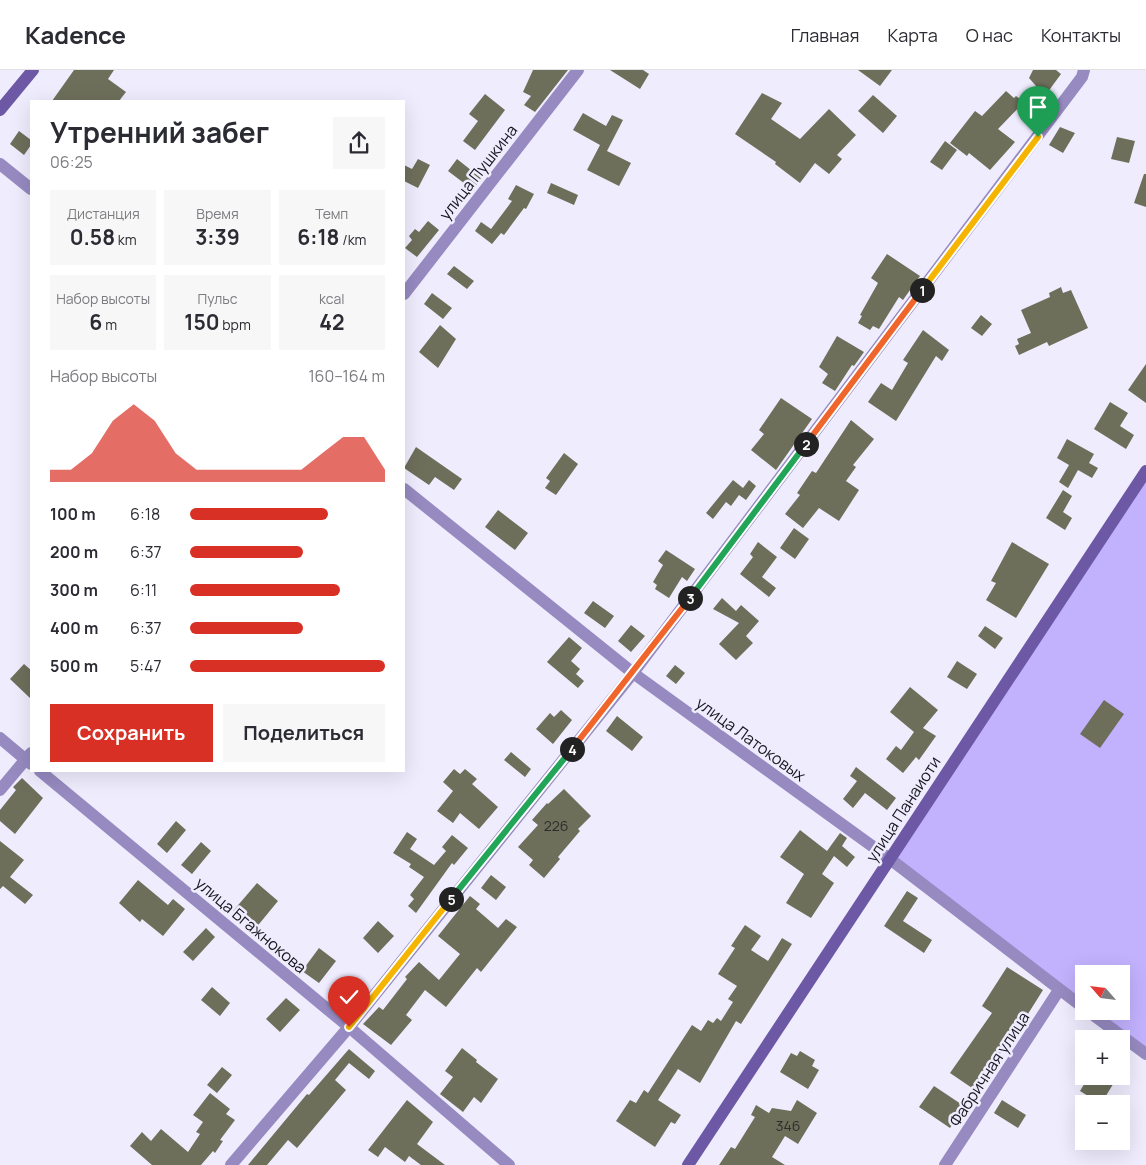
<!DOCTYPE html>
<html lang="ru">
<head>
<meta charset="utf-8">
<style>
	:root { --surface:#fff; --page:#f7f7f7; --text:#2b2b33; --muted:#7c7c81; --line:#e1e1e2; --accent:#d93025 }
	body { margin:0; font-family:Manrope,sans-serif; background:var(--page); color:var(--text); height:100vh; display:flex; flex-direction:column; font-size:19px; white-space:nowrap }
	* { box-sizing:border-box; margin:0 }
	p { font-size:16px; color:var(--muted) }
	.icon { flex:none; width:28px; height:28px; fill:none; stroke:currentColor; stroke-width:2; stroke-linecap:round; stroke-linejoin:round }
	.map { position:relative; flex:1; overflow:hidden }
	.side { position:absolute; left:30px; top:30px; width:375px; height:672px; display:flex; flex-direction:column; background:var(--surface); border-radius:0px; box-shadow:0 5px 20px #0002 }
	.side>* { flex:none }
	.needle { width:32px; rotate:298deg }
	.tools { position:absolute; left:1075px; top:895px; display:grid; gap:10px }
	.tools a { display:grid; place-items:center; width:55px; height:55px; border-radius:0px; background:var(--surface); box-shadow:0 5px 20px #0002; font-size:25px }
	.pin { position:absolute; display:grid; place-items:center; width:42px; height:42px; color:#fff; margin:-51px -21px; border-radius:50% 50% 50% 0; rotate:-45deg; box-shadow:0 0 5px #0007 }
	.pin .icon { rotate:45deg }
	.km { position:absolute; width:25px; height:25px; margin:-12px; border-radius:50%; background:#222; color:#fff; font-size:14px; line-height:25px; text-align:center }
	.round { display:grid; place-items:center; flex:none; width:52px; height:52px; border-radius:0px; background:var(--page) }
	.summary { display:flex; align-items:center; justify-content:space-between; height:85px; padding:0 20px }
	h1 { font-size:28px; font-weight:700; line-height:38px }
	.figures { display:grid; grid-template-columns:repeat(3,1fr); gap:8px; height:85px; padding:5px 20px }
	.figures div { display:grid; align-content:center; border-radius:0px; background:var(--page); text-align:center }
	.figures b { font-size:21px; font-weight:700 }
	.figures small { font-size:14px; font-weight:400 }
	.figures p { font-size:14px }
	.chart { height:140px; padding:10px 20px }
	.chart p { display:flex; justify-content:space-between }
	.chart svg { width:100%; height:90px; margin-top:5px; fill:var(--accent); opacity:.7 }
	.button { display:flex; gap:10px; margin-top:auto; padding:10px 20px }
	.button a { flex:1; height:58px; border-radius:0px; background:var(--accent); color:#fff; font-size:20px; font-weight:700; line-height:58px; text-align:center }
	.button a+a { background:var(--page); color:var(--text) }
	ul { padding:0 20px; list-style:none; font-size:16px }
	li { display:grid; grid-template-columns:80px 60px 1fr; align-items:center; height:38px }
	li i { height:12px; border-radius:6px; background:var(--accent) }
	header { display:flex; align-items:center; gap:30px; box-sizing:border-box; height:70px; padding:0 25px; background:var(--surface); border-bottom:1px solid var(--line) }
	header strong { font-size:24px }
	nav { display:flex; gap:28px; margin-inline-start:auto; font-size:18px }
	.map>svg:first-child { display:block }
</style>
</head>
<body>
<header>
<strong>Kadence</strong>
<nav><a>Главная</a><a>Карта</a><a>О нас</a><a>Контакты</a></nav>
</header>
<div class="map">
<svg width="1146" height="1095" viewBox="0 0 1146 1095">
	<rect width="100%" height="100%" fill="#efecfe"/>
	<path fill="#c2b1fd" d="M1146 401V984L1088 941H1121V904H1084V938L890 789Z"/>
	<path fill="#6d6f5b" d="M74 0H114L108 9 126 22 119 31H52Z
		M533 0H568L535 42 524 35 531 26 523 22Z
		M610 0H643L649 4 640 19Z
		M858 0H892L880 16Z
		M1033 0H1056L1061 4 1039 34 1029 28 1036 16 1029 8Z
		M1006 21 1014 28 1016 26 1024 32 998 59 1015 72 990 100 969 83 967 86 950 73 975 41 982 46Z
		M762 23 782 33 771 49 800 69 829 39 856 65 837 85 842 89 829 104 815 93 800 113 775 94 776 92 735 64Z
		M485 24 505 40 475 80 463 71 478 51 469 44Z
		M873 25 897 46 883 63 858 41Z
		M583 43 606 56 612 45 623 50 607 81 631 93 619 116 587 100 600 75 573 60Z
		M1060 57 1075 63 1063 83 1049 75Z
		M19 61 31 70V75L24 85 10 74Z
		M1117 67 1135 71 1129 93 1111 89Z
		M945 71 957 80 942 100 930 92Z
		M418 89 430 95 418 118 404 111V95L412 99Z
		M457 89 481 108 473 120 448 101Z
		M1144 104H1146V137L1134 133Z
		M551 113 578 125 574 135 547 123Z
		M516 115 534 124 526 139 524 138 504 165 501 163 492 174 475 161 481 152 491 159 512 131 508 129Z
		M428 151 439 160 417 187 405 178 412 170 409 166 415 159 419 162Z
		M887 184 920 206 903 230 899 227 879 259 873 256 870 260 858 253 862 246 860 245 878 213 871 208Z
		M454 196 474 211 467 219 447 204Z
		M1061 217 1063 223 1071 220 1088 258 1049 276 1047 272 1019 285 1015 276 1019 274 1017 269 1031 263 1021 240 1050 227 1049 223Z
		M432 223 452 238 443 249 424 234Z
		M981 245 992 254 982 266 971 258Z
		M440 255 456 269 438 298 419 282Z
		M923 260 949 280 942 291 936 286 896 351 868 332 881 313 892 320 908 293 903 290Z
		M837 266 864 282 854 296 852 295 835 321 822 313 828 304 819 297Z
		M1146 294V333L1128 320Z
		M781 328 812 349 776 400 751 380 764 364 759 360Z
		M1110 332 1128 343 1120 356 1134 365 1126 379 1094 359Z
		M851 350 874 369 853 395 856 397 846 411 859 420 839 451 819 438 803 458 785 444 800 425 797 423 812 401 816 403Z
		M1067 369 1094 384 1089 393 1098 398 1092 408 1078 400 1068 418 1059 412 1069 395 1057 388Z
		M416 377 462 409 454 420 435 407 429 415 404 398Z
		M564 383 578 394 556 425 545 418 550 411 546 408Z
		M733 410 743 418 749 410 756 416 746 430 739 425 731 436 726 432 713 449 706 443Z
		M1063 420 1072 426 1063 442 1072 448 1065 460 1046 448Z
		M498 440 528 463 515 480 485 457Z
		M794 458 809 469 795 489 780 478Z
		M758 472 777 487 762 507 776 518 769 527 740 504 753 487 750 484Z
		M1012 472 1049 494 1016 548 986 530 996 513 991 511Z
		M666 480 695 499 687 511 682 507 669 528 655 519 657 515 653 512 663 495 658 491Z
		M722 528 736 541 741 535 759 551 746 566 753 573 736 590 719 574 739 553 713 539Z
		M593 531 614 546 605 558 584 543Z
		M631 555 645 566 631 582 618 571Z
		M985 556 1003 568 995 579 978 566Z
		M569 567 582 578 571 591 580 599 576 604 584 611 578 618 547 592Z
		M957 591 977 604 967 619 947 607Z
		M24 594 31 600V629L10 609Z
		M675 595 685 603 676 614 666 606Z
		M910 617 938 640 923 658 936 666 919 690 916 687 903 703 886 689 896 676 901 680 914 662 890 642Z
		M1104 630 1124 644 1100 678 1080 664Z
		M561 640 572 650 553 674 536 659 550 643 554 647Z
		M617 646 643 667 632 681 606 661Z
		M511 682 531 699 525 707 504 690Z
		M856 697 896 728 887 740 865 723 853 738 843 729 857 711 850 706Z
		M454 699 460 704 465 699 477 709 472 714 498 737 479 759 460 743 453 753 437 741 453 721 443 712Z
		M22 708 43 728 15 764 0 751V740L16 720 13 717Z
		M564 719 591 746 578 759 580 761 558 787 560 789 544 808 529 795 533 790 518 777 538 755 532 750 547 733 548 734Z
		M176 751 186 760 167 783 157 774Z
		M800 760 827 781 840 763 847 768 842 776 855 787 847 797 834 786 822 804 834 813 811 848 786 833 804 804 780 787Z
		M407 762 417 769 410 779 434 795 446 781 442 777 452 765 468 778 454 795 452 793 416 843 408 836 414 829 410 825 424 807 409 797 411 794 393 783Z
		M0 771 24 790 10 807 33 825 25 834 3 816 0 819Z
		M201 772 211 781 192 804 181 795Z
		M491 805 506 817 496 830 481 818Z
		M138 810 168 835 173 829 185 839 163 866 142 849 140 852 119 833Z
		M257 813 278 831 255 859 233 841Z
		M907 821 918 828 903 851 932 870 924 883 884 856Z
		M470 826 480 834 476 839 498 858 506 849 517 857 481 902 477 898 446 937 425 920 406 945 412 950 391 975 363 954 379 937 383 940 407 909 405 907 419 892 439 910 460 884 438 866Z
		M378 851 394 866 378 883 363 868Z
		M745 855 761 866 751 880 768 891 782 868 792 874 741 954 736 951 700 1013 678 999 658 1030 681 1045 675 1054 671 1052 655 1077 616 1051 630 1030 636 1033 644 1020 648 1023 692 955 701 961 708 950 713 953 717 948 721 951 733 932 728 929 737 916 718 904 735 878 731 876Z
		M206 858 215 867 193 891 183 882Z
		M319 878 336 891 319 913 302 901Z
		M1007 897 1043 920 1006 979 1004 978 975 1020 950 1003 992 943 982 936Z
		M212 917 230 933 220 946 201 930Z
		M286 928 300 940 280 962 266 949Z
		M462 978 477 990 476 992 498 1009 481 1033 474 1027 463 1042 440 1024 453 1007 445 1001Z
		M349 979 375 1001 369 1009 349 993 335 1010 346 1020 297 1078 288 1070 267 1095H248L307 1024 309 1025Z
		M800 981 815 990 812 996 819 1000 808 1019 780 1002 791 983 797 986Z
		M222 997 232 1005 217 1023 207 1015Z
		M1089 1006H1118L1101 1034 1080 1021Z
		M934 1016 964 1036 950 1058 919 1037Z
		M210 1023 230 1039 226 1044 235 1050 220 1070 223 1071 215 1083 213 1081 201 1095H152L130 1076 142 1062 151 1071 161 1059 188 1082 200 1064 196 1062 203 1052 193 1045Z
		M407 1030 433 1052 417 1074 445 1095H421L409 1086 405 1092 385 1077 378 1087 368 1080Z
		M797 1030 817 1043 798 1074 785 1066 772 1087 785 1095H719L731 1077 735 1079 755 1047 751 1045 756 1035 769 1043 772 1038 791 1041Z
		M1002 1030 1026 1045 1018 1058 994 1043Z"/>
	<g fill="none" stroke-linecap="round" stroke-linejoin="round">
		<path stroke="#968ac0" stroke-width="12" d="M0 94 31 119
			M404 224 578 0
			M404 419 633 603 890 789 1084 938
			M0 668 31 694
			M40 701 349 957 509 1095
			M0 720 31 683
			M1088 941 1146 984
			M231 1095 349 957 633 603 1082 7 1084 0
			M945 1095 1059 920"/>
		<path stroke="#6d58a6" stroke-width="12" d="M0 40 33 0
			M688 1095 1146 401"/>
	</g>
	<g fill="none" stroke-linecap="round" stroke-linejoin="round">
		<defs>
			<path id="split-1" d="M922 220 1038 67"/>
			<path id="split-2" d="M806 374 922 220"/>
			<path id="split-3" d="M690 528 806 374"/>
			<path id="split-4" d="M572 679 690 528"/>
			<path id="split-5" d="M451 829 572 679"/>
			<path id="split-6" d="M349 957 451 829"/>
		</defs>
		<use href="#split-1" stroke="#fff" stroke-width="10"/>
		<use href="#split-2" stroke="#fff" stroke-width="10"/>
		<use href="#split-3" stroke="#fff" stroke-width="10"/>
		<use href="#split-4" stroke="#fff" stroke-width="10"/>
		<use href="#split-5" stroke="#fff" stroke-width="10"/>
		<use href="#split-6" stroke="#fff" stroke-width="10"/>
		<use href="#split-1" stroke="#f5b400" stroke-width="6"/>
		<use href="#split-2" stroke="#f0652b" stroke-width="6"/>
		<use href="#split-3" stroke="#22a559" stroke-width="6"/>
		<use href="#split-4" stroke="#f0652b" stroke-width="6"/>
		<use href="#split-5" stroke="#22a559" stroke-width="6"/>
		<use href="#split-6" stroke="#f5b400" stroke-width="6"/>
	</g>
	<g text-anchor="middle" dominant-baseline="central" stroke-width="5" stroke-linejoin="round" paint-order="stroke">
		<g font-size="14" fill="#2c2c2c">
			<text x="556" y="755">226</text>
			<text x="788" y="1055">346</text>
		</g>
		<g font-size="16" fill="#17161d" stroke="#efecfe">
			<text transform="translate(478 102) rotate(-52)">улица Пушкина</text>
			<text transform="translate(751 669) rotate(36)">улица Латоковых</text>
			<text transform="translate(903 739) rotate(-57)">улица Панаиоти</text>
			<text transform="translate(251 855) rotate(40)">улица Бгажнокова</text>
			<text transform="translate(989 999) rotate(-57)">Фабричная улица</text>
		</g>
	</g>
</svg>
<div class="tools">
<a><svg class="needle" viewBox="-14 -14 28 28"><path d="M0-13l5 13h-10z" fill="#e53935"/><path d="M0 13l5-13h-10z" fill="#7c7c81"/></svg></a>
<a>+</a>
<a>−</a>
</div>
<div class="pin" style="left:1038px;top:67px;background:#1e9e55"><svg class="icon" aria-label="arrive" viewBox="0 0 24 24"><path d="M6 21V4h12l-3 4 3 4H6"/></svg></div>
<div class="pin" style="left:349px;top:957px;background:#d93025"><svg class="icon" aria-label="check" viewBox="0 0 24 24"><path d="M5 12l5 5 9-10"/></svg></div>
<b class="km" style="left:922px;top:220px">1</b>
<b class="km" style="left:806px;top:374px">2</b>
<b class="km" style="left:690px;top:528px">3</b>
<b class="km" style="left:572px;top:679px">4</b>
<b class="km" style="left:451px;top:829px">5</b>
<section class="side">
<div class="summary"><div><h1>Утренний забег</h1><p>06:25</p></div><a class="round"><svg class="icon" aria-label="share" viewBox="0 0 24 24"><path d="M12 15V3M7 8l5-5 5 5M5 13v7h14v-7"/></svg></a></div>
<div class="figures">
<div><p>Дистанция</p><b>0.58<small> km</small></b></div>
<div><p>Время</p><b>3:39</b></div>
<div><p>Темп</p><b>6:18<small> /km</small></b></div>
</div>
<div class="figures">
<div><p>Набор высоты</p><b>6<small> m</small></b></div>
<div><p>Пульс</p><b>150<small> bpm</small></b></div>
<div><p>kcal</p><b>42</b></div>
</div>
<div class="chart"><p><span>Набор высоты</span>160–164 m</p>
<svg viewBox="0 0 160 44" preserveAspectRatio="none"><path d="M0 44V38L10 38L20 30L30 14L40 6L50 14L60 30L70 38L80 38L90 38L100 38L110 38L120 38L130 30L140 22L150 22L160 38V44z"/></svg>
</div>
<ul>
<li><b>100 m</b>6:18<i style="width:71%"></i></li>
<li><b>200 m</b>6:37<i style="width:58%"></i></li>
<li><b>300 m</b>6:11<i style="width:77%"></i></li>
<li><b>400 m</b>6:37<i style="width:58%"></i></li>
<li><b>500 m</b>5:47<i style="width:100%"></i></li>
</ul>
<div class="button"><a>Сохранить</a><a>Поделиться</a></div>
</section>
</div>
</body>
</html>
